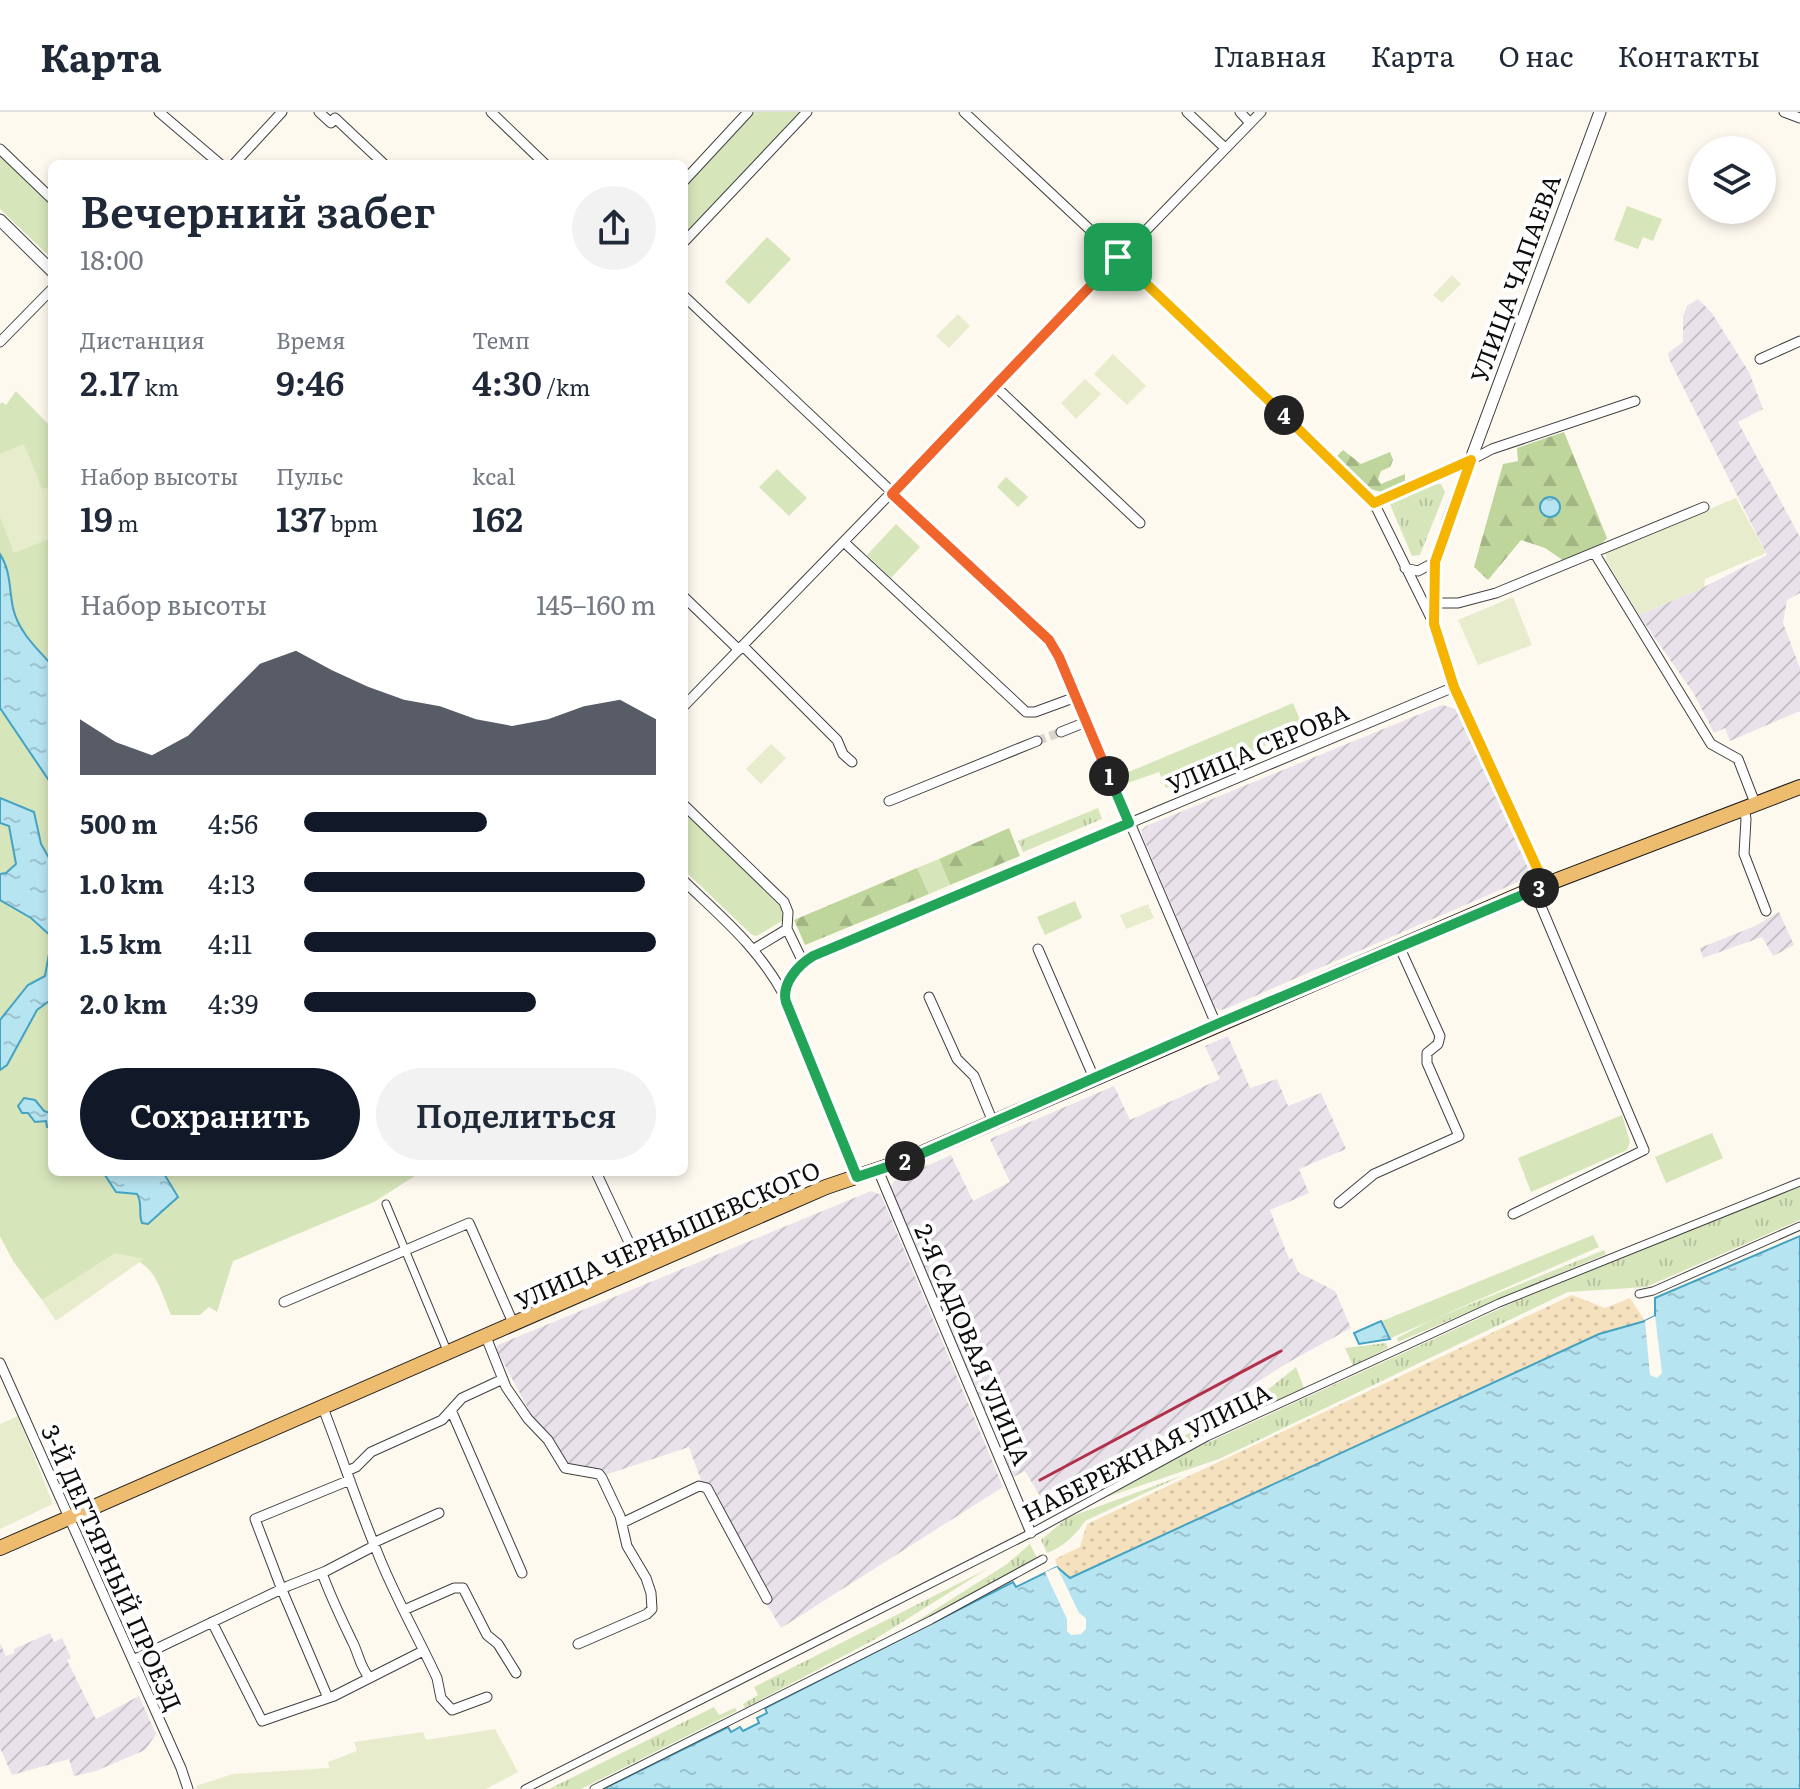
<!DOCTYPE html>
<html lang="ru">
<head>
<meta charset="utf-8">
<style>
	:root { --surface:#fff; --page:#f2f2f3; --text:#1f2937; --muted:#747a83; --line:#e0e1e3; --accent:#111827 }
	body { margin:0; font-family:Literata,serif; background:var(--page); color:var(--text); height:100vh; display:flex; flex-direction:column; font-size:30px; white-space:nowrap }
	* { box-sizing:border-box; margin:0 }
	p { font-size:26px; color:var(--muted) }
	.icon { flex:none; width:44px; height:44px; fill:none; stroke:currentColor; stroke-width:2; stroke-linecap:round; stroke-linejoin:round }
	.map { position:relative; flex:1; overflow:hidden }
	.side { position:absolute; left:48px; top:48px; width:640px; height:1016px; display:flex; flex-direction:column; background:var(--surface); border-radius:12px; box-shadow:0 4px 12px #0003 }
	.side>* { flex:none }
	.tools { position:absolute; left:1688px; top:24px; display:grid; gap:16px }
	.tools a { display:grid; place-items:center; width:88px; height:88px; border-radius:50%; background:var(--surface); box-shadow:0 4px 12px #0003; font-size:40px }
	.pin { position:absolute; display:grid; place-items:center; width:68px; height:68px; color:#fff; margin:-34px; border-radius:16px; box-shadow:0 4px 12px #0006 }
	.km { position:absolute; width:40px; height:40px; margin:-20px; border-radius:50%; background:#222; color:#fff; font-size:22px; line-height:40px; text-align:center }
	.round { display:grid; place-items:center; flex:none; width:84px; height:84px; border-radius:42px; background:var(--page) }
	.head { display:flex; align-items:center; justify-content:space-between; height:136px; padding:0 32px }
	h1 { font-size:44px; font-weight:600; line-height:60px }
	.metrics { display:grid; grid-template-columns:repeat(3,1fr); gap:12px; height:136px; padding:8px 32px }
	.metrics div { display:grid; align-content:center }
	.metrics b { font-size:34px; font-weight:600 }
	.metrics small { font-size:22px; font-weight:400 }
	.metrics p { font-size:22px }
	.chart { height:224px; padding:16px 32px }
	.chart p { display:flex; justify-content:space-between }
	.chart svg { width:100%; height:144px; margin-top:8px; fill:var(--accent); opacity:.7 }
	.primary-button { display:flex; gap:16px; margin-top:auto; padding:16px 32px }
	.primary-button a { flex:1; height:92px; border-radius:48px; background:var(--accent); color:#fff; font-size:32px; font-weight:600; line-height:92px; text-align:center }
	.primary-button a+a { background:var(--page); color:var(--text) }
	ul { padding:0 32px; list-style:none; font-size:26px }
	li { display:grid; grid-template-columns:128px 96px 1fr; align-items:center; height:60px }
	li i { height:20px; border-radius:10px; background:var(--accent) }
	header { display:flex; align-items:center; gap:48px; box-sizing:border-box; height:112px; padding:0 40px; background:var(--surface); border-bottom:2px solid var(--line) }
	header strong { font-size:38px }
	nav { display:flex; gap:44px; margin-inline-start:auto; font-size:28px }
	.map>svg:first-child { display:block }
</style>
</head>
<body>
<header>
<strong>Карта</strong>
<nav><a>Главная</a><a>Карта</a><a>О нас</a><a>Контакты</a></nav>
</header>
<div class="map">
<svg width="1800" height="1677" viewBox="0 0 1800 1677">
	<defs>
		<pattern id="industrial-furrows" width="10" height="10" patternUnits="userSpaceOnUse" patternTransform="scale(2)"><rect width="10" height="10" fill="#e9e2eb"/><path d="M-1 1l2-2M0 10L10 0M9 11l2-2" fill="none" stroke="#c7c1c8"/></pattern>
		<pattern id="grass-tufts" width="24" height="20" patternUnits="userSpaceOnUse" patternTransform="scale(2)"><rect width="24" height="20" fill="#d7e5bb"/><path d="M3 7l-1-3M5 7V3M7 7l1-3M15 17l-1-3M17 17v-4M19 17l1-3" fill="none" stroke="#b7c3a0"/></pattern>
		<pattern id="forest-firs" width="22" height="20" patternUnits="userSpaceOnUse" patternTransform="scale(2)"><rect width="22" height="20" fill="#bed59c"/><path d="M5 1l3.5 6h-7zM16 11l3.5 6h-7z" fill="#a2b685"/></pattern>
		<pattern id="sand-dots" width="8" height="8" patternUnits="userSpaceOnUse" patternTransform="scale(2)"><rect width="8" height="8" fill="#f6e1bf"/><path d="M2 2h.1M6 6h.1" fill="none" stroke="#d2c0a3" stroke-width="1.8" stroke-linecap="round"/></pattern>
		<pattern id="water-ripples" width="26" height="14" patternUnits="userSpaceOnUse" patternTransform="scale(2)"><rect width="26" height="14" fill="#b7e4f1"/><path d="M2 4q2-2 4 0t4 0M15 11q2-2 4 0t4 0" fill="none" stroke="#9cc2cd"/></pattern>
	</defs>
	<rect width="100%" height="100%" fill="#fef9ef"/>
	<path fill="url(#industrial-furrows)" d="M1698 187 1712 201 1749 260 1763 297 1738 310 1800 425V481L1787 488 1783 511 1800 556V599L1730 629 1725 616 1714 621 1694 582 1639 503 1704 475 1767 443 1670 249 1668 241 1683 230V204L1687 194Z
		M1442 593 1456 597 1528 756 1525 767 1225 897 1219 898 1215 895 1142 723V718L1146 714Z
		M1779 800 1794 833 1773 844 1762 825 1703 846 1700 836 1755 814Z
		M1228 924 1250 976 1277 967 1288 994 1321 981 1346 1037 1299 1057 1309 1081 1270 1098 1289 1147 1292 1146 1298 1160 1335 1179 1351 1216 1289 1250 1202 1305 1040 1384 1025 1359 1013 1365 1005 1345 1013 1341 992 1295 983 1299 891 1081V1074L895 1068 951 1043 973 1089 1010 1070 990 1027 1114 974 1130 1008 1220 967 1205 934Z
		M871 1079 881 1083 1003 1375 781 1516 766 1491 741 1431 713 1376 702 1371 689 1335 605 1363 568 1354 539 1317 496 1237 498 1233Z
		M50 1521 54 1530 62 1526 71 1546 67 1548 96 1607 139 1584 156 1622 145 1638 96 1659 74 1664 69 1647 12 1663 0 1636V1531L6 1544 14 1541V1537Z"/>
	<path fill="url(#grass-tufts)" d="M1437 372H1441L1445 380 1420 443 1412 444 1389 390Z
		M1098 696 1102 707 1023 740 1018 729Z
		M1800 1074V1108L1646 1175 1568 1180 1219 1347 1086 1392 1196 1336 1567 1166Z
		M1604 1138 1606 1142 1398 1230 1397 1226 1434 1207Z
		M1386 1231 1388 1236 1353 1254 1345 1236Z
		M1296 1255 1304 1276 1208 1319 1091 1381 1098 1371 1200 1315 1238 1288 1270 1276Z
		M1184 1363 1085 1409C1076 1423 1063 1435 1047 1441L1041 1428 1067 1406Z
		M1030 1432 1037 1446 1012 1462 898 1521 1007 1452Z
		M987 1457 872 1529 745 1596 743 1592 758 1583 754 1575Z
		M714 1595 719 1603 735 1596 737 1599 581 1677H549Z"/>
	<path fill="url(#forest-firs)" d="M1564 320 1607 426 1598 436 1564 449 1545 436 1521 428 1488 468 1474 455 1503 352 1518 349 1517 336Z
		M1343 338 1361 352 1390 340 1393 348 1390 355 1381 359 1378 367 1381 372 1405 362V370C1376 395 1357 366 1335 346Z
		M1009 716 1020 744 950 773 939 747Z
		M917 756 929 782 805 833 794 808Z"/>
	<path fill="url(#sand-dots)" d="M1572 1183 1605 1196 1630 1186 1645 1209 1599 1222 1070 1466 1057 1455 1055 1447 1080 1435 1087 1412Z"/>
	<path fill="#d7e5bb" d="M754 0H801L684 124V76Z
		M0 43 52 93V147L0 97Z
		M1627 94 1662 107 1653 129 1643 125 1638 137 1614 128Z
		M767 125 791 147 749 192 725 170Z
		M16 279 52 316V1060L418 1062 374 1090 233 1149 217 1200 209 1195 200 1203H171C157 1171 156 1149 116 1142L42 1188 13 1149 0 1124V292L2 290 6 293Z
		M777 357 807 386 789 404 759 375Z
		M1006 365 1028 385 1018 395 997 375Z
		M896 412 920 435 891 466 867 443Z
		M1293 591 1304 617 1166 676 1159 660 1128 671 1124 662Z
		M684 700 780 794 785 807 757 824 752 823 684 758Z
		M939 747 950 773 929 782 917 756Z
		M1075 789 1082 806 1045 823 1037 805Z
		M1622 1003 1630 1030 1627 1038 1531 1080 1518 1046Z
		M1712 1021 1723 1046 1666 1071 1655 1045Z
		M1593 1123 1599 1135 1391 1226 1382 1209Z"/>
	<path fill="#e7edcc" d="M1452 163 1461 172 1442 191 1433 183Z
		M958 202 970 214 949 236 936 224Z
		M1113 242 1146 274 1127 293 1094 262Z
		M1085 267 1101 282 1076 307 1061 291Z
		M24 332 42 377 52 374V426L14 441 0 405V342Z
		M1736 386 1766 441 1705 467 1704 475 1639 503 1606 448V440Z
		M1513 485 1532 533 1478 553 1458 508Z
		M771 632 786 646 761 672 746 657Z
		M1148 792 1154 806 1126 817 1120 803Z
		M115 1141 144 1147 56 1209 42 1188Z
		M18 1304 53 1392 0 1417V1312Z
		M495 1617 518 1660 486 1677H197L196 1674 233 1662 329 1656 328 1650 357 1639 354 1630 423 1620 426 1628Z"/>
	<path fill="url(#water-ripples)" stroke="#44a2c2" stroke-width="2" d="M1540 395a10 10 0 1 1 20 0a10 10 0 1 1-20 0Z
		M0 442C11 459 9 477 13 496 18 519 37 537 52 553V673L0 596Z
		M0 686 34 700 41 732 52 751V887L37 898 7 953 0 958V908L28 873 45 864 52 825 31 806 0 788V762L6 761 16 752 9 714 0 711Z
		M24 986 35 988 44 999 52 1002V1014L47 1015 46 1009 35 1010 28 1001H22L18 994Z
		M103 1060H163L178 1085 148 1112 142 1111C138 1101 143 1091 137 1082L116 1080Z
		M1800 1124V1677H603L728 1615 731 1620 740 1615 743 1619 759 1611 757 1606 767 1601 765 1596 1013 1470 1016 1475 1057 1455 1070 1466 1599 1222 1645 1209 1655 1204V1186Z
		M1381 1209 1390 1227 1359 1232 1354 1221Z"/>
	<path fill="#fef9ef" d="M1655 1204 1662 1261 1657 1266 1650 1263 1645 1209Z
		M1057 1455 1079 1501 1086 1506V1517L1081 1522 1071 1523 1067 1519V1507L1045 1460Z"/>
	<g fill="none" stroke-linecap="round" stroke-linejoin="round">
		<path stroke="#dad6cd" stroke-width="9" stroke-dasharray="9 4.5" stroke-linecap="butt" d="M1037 629 1061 620"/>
		<defs>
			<path id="pedestrian" d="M386 1092 448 1241
				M1639 1182 1653 1179 1800 1114
				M525 1677 1031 1421 1207 1325 1499 1191 1800 1070
				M594 1677 931 1508 1043 1447"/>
			<path id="minor" d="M159 0 220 52
				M319 0 331 11 335 6 384 52
				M491 0 545 52
				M964 0 1179 201 1365 382 1377 397 1434 512
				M1187 0 1225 36
				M1240 0 1250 11
				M1784 0 1800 6
				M0 37 52 87
				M234 52 282 0
				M684 69 748 0
				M684 130 807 0
				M684 184 1049 528 1059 545 1216 912
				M0 230 52 177
				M1760 247 1800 229
				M995 274 1140 411
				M1374 391 1452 358 1492 337 1635 289
				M845 431 1026 600H1035L1076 585
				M1595 442 1711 632 1738 647 1755 691
				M1405 456 1418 459 1435 450
				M684 485 739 538
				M1434 491H1458L1496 481 1704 395
				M743 534 837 628 843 642 852 650
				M684 594 1261 0
				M1061 620 1086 610
				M889 689 1037 629
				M684 693 784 790 788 800 787 817 803 850
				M1744 696 1746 707 1744 742 1766 799
				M684 769C723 807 757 834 784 883L857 1065
				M754 837 787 817
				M1038 837 1094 966
				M784 883C789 867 798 854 813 844L1454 575
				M929 885 957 947 974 964 993 1010
				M878 1058 1031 1421
				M596 1060 641 1156
				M1339 1091 1374 1062 1459 1024 1427 951V941L1438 932 1440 924 1399 834
				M1513 1102 1644 1038 1540 792 1542 775
				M284 1190 469 1111 514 1213
				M486 1225 506 1275 528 1307 548 1328 565 1356 599 1362 602 1366 620 1404 627 1434 646 1466 651 1481 652 1497 647 1502 578 1532
				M0 1251 181 1656 188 1677
				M323 1296C342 1345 358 1394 378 1442 395 1485 418 1525 437 1566L441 1586 452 1598 487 1585
				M451 1298 522 1461
				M347 1359 356 1355 371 1340 442 1308 462 1286 503 1267
				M622 1411 699 1374 707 1376 767 1487
				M373 1431 439 1401
				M322 1461C331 1486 342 1508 353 1531 359 1543 360 1555 369 1565
				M404 1498 454 1476H463L487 1523 498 1532 516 1561
				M212 1510 262 1609 334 1584 423 1539
				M133 1548 288 1474 326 1459 374 1434
				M328 1586 282 1478 255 1407 350 1368"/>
			<path id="tertiary" d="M0 108 52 159
				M1542 775 1538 758 1454 575 1434 512 1435 450 1449 406 1600 0"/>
			<path id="primary" d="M0 1436 826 1075 906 1048 1521 782 1800 675"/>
		</defs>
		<use href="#pedestrian" stroke="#404040" stroke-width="9"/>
		<use href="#minor" stroke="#404040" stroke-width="11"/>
		<use href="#tertiary" stroke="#404040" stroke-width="13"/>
		<use href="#primary" stroke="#1e1e1e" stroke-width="16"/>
		<use href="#pedestrian" stroke="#fff" stroke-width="7"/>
		<use href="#minor" stroke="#fff" stroke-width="9"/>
		<use href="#tertiary" stroke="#fff" stroke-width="11"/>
		<use href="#primary" stroke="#edbc6f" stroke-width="14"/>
		<path stroke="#b2314a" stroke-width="3" d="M1040 1368 1281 1239"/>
	</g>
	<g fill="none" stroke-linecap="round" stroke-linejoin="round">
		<defs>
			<path id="split-1" d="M1109 664 1059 545 1049 528 892 382 1118 145"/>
			<path id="split-2" d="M905 1049 857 1065 786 890C781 872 798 853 813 844L1129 711 1109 664"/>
			<path id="split-3" d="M905 1049 1224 909 1539 776"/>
			<path id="split-4" d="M1284 303 1374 391 1471 348 1435 450 1434 512 1454 575 1538 758 1542 775 1539 776"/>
			<path id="split-5" d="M1118 145 1284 303"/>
		</defs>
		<use href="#split-1" stroke="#fff" stroke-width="16"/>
		<use href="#split-2" stroke="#fff" stroke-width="16"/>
		<use href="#split-3" stroke="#fff" stroke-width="16"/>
		<use href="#split-4" stroke="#fff" stroke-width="16"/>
		<use href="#split-5" stroke="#fff" stroke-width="16"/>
		<use href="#split-1" stroke="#f0652b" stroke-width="10"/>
		<use href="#split-2" stroke="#22a559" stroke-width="10"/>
		<use href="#split-3" stroke="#22a559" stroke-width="10"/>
		<use href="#split-4" stroke="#f5b400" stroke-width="10"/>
		<use href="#split-5" stroke="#f5b400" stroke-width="10"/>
	</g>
	<g text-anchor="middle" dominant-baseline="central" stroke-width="8" stroke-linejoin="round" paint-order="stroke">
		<g font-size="24" fill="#0d0d0d" stroke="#fff">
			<text transform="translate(1514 166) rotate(-70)">УЛИЦА ЧАПАЕВА</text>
			<text transform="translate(1257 635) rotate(-23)">УЛИЦА СЕРОВА</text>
			<text transform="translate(667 1122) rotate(-24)">УЛИЦА ЧЕРНЫШЕВСКОГО</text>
			<text transform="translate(974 1232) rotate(67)">2-Я САДОВАЯ УЛИЦА</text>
			<text transform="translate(1146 1339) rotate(-27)">НАБЕРЕЖНАЯ УЛИЦА</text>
			<text transform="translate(113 1455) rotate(66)">3-Й ДЕГТЯРНЫЙ ПРОЕЗД</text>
		</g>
	</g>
</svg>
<div class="tools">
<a><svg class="icon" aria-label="layers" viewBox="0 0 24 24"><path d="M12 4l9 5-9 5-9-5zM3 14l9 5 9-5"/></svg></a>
</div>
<div class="pin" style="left:1118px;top:145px;background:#1e9e55"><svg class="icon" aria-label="arrive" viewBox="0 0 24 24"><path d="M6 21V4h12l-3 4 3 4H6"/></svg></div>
<b class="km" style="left:1109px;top:664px">1</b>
<b class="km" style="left:905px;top:1049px">2</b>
<b class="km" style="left:1539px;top:776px">3</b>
<b class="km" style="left:1284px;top:303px">4</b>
<section class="side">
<div class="head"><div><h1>Вечерний забег</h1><p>18:00</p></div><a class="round"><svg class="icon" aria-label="share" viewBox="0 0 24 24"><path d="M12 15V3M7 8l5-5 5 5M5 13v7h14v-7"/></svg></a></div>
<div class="metrics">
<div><p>Дистанция</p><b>2.17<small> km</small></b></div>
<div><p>Время</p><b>9:46</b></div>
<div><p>Темп</p><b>4:30<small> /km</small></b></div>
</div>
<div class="metrics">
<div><p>Набор высоты</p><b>19<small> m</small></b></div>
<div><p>Пульс</p><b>137<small> bpm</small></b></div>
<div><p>kcal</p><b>162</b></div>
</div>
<div class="chart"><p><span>Набор высоты</span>145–160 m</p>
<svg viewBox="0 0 160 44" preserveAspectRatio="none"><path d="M0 44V27L10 34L20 38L30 32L40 21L50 10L60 6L70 12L80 17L90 21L100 23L110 27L120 29L130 27L140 23L150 21L160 27V44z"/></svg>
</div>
<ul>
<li><b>500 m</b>4:56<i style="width:52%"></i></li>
<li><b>1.0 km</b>4:13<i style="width:97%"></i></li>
<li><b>1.5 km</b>4:11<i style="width:100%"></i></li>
<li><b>2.0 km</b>4:39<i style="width:66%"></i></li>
</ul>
<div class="primary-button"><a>Сохранить</a><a>Поделиться</a></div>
</section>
</div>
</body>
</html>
